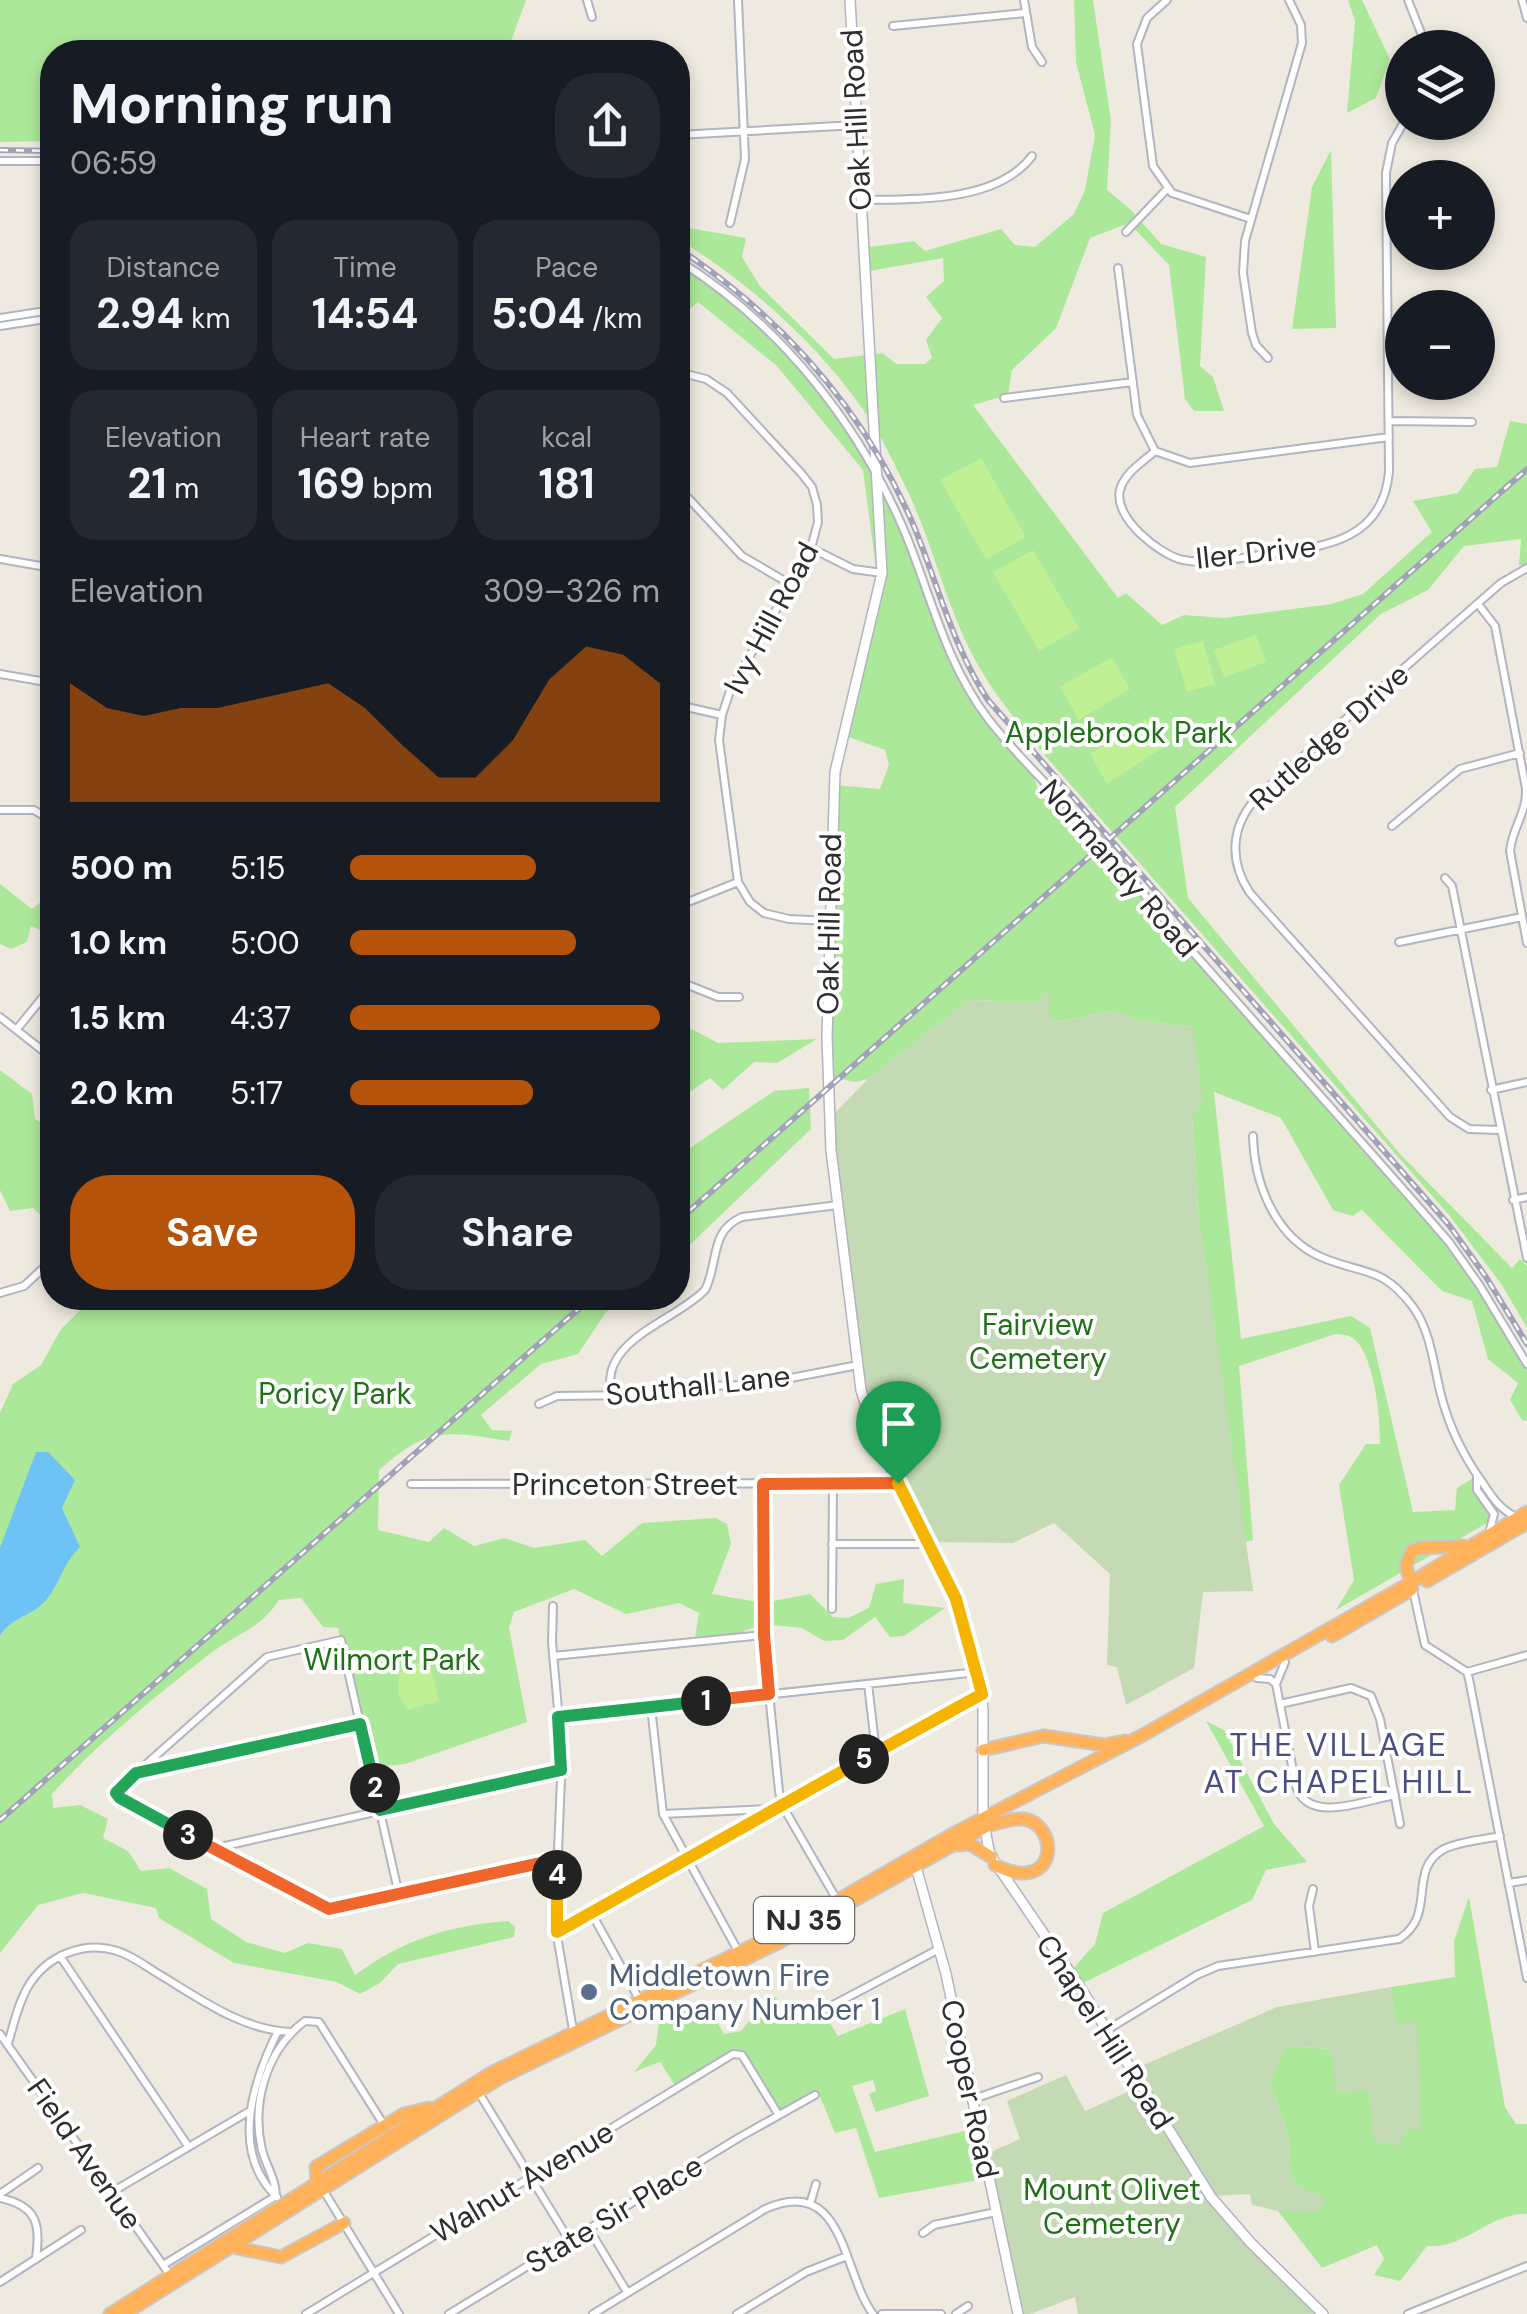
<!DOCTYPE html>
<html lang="en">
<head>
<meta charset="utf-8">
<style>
	:root { --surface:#171b24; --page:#242831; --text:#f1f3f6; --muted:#9ea1a6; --accent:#b45309 }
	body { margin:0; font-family:"DM Sans",sans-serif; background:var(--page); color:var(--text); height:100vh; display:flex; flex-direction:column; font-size:38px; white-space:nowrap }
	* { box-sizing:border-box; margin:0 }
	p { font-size:32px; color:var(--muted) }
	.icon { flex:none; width:55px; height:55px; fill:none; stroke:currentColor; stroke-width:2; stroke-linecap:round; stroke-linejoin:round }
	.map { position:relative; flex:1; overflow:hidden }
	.drawer { position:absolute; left:40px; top:40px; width:650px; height:1270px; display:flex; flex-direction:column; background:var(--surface); border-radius:40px; box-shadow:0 5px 15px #0003 }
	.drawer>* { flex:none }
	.buttons { position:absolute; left:1385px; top:30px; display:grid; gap:20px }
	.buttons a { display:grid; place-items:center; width:110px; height:110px; border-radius:50%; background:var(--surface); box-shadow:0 5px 15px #0003; font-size:50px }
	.pin { position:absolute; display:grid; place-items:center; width:85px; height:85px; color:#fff; margin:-102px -42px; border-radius:50% 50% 50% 0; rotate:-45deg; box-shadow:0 0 10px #0007 }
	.pin .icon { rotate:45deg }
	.km { position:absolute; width:50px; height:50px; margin:-25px; border-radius:50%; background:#222; color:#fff; font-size:28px; line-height:50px; text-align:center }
	.round { display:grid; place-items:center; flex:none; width:105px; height:105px; border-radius:40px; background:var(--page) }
	.summary { display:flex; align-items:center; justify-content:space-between; height:170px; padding:0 30px }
	h1 { font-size:55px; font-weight:700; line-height:75px }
	.stats { display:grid; grid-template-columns:repeat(3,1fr); gap:15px; height:170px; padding:10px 30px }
	.stats div { display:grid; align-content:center; border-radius:25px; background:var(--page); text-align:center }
	.stats b { font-size:42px; font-weight:700 }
	.stats small { font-size:28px; font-weight:400 }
	.stats p { font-size:28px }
	.chart { height:280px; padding:20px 30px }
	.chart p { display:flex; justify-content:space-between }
	.chart svg { width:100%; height:180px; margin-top:10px; fill:var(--accent); opacity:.7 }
	.primary-button { display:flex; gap:20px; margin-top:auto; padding:20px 30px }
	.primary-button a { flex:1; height:115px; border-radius:40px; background:var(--accent); color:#fff; font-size:40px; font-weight:700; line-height:115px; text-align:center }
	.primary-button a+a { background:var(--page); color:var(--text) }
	ul { padding:0 30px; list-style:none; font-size:32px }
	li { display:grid; grid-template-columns:160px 120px 1fr; align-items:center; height:75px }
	li i { height:25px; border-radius:12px; background:var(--accent) }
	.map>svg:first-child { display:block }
</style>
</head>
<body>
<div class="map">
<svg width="1527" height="2314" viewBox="0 0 1527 2314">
	<rect width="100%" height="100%" fill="#efeadf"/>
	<path fill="#ace899" d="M0 0H526L507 52H52V141L0 142Z
		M1074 0H1093L1111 121 1107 190 1130 209 1161 244 1206 257 1200 366 1213 377 1224 411H1194L1185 399 1169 265 1129 223 1090 238 1056 328 1012 370 1008 395 973 405 1118 598 1126 593 1162 625 1184 615 1224 618 1331 604 1363 594 1432 532 1413 501 1458 493 1475 469 1497 467 1510 421 1527 424V566L1519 565 1521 539 1464 546 1428 590 1381 614 1175 807 1188 898 1400 1154 1512 1268 1520 1259 1527 1266V1328L1502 1285 1449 1215 1041 751C1019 723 995 696 978 665 948 612 935 551 910 496 896 467 881 434 862 408 816 342 747 281 678 239V203L689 228 746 238 742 257 760 286 834 359 882 353 897 364H925L932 358 926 340 942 318 926 297 944 281 943 258 864 272 863 248 914 241 925 251 1001 229 1015 245 1035 247 1074 214 1085 190 1095 135 1076 62Z
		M1348 0H1362L1390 59 1376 98 1347 113 1355 21Z
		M1331 150 1336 328 1292 329 1312 187Z
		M678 263C777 328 851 418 899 526 920 575 932 627 957 674 971 701 991 725 1010 749 1017 757 1030 767 1034 777 1037 785 1037 791 1042 798L1065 809 1087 830 1450 1248 1527 1367V1421L1522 1420 1510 1400 1518 1383 1488 1359 1472 1301 1442 1291 1362 1210 1352 1216 1333 1210 1281 1118 1214 1092 1241 1339 1351 1316 1370 1328 1413 1512 1455 1510 1457 1488 1476 1476 1492 1502V1520L1336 1610 1354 1580 1339 1485 1366 1444H1380C1381 1420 1374 1349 1351 1337 1346 1334 1340 1335 1335 1334L1239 1366 1253 1540 1245 1542 1198 1213 1192 1117 1193 1027 1140 1021 1113 1011 1050 1023 1048 992 1034 1002 969 1000 868 1079 855 1082 828 1076 834 785 880 789 889 765 885 750 843 735 879 591 863 470 777 366 698 302 678 319Z
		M0 884 32 909 52 893V935L31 926 27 942 11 949 0 944Z
		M678 1022 718 1043 817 1039 777 1063 754 1062 723 1090 710 1078 678 1100Z
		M0 1070 32 1094 35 1119 52 1129V1168L47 1188 52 1201V1226L33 1208 10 1211 0 1190Z
		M809 1088 811 1129 678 1256V1156L774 1091Z
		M93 1298H627L606 1312 578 1354 541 1364 481 1415 492 1430 512 1431 509 1441C447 1431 428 1426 379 1470L378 1530 429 1542 444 1528 474 1546 505 1538 534 1548 585 1540 602 1556 642 1523 715 1518 727 1524 731 1544 712 1594 763 1603 810 1594 833 1617 848 1618 869 1608 876 1584 904 1579 903 1603 945 1608 904 1636 890 1637 875 1617 843 1640 824 1641 802 1628 763 1624 739 1633 695 1638 699 1613 679 1603 626 1614 574 1589 514 1612 509 1628 527 1722 405 1764 376 1767V1751L367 1753 338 1628 323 1627 301 1598 279 1600C259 1631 234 1634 207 1656 152 1699 99 1742 52 1794L53 1808 80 1805 108 1819 103 1838 128 1851 141 1871 169 1868 207 1889 211 1919 246 1942 285 1953 308 1943 342 1949 355 1975C403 1940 450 1925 508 1921L515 1927 514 1937 398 1964 380 1983 360 1994 337 1982 234 1963 159 1918 156 1908 83 1893 38 1905 0 1953V1636C10 1620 24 1618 39 1607 57 1594 62 1563 79 1547L62 1508 0 1548V1413L13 1384 41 1365 61 1329Z
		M1206 1721 1224 1730 1274 1824 1307 1862 1266 1870 1252 1900 1079 1985 1070 1972 1095 1944 1103 1913 1264 1826Z
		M1469 1897 1505 2107 1516 2124H1527V2214C1491 2212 1463 2250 1427 2246L1400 2281 1374 2275 1384 2259 1377 2245 1322 2268 1278 2211H1317L1326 2199 1296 2186 1289 2169 1290 2140 1270 2083 1284 2046 1333 2049 1396 2027 1391 1987 1455 1977 1454 1941Z
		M772 1994 795 2019 823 2012 838 2036 905 2009 929 2096 876 2112 869 2094 876 2091 873 2080 852 2086 875 2152 978 2128 989 2178 879 2198 856 2128 835 2133 819 2094 778 2114 742 2055C718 2061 698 2081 674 2084L660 2062 634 2072 656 2045 660 2014 697 2004 708 2005 724 2034 741 2031Z"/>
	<path fill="#c3dab5" d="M1048 991 1051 1023 1113 1011 1140 1021 1193 1027 1203 1103 1192 1117 1198 1213 1253 1591 1203 1592 1194 1668 1126 1705 1117 1667 1107 1665 1110 1574 1054 1523 1013 1543 929 1542 870 1423 830 1118 868 1079 969 1000 1034 1002Z
		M1391 1987 1396 2026 1415 2021 1418 2034 1421 2129 1406 2131 1398 2147 1373 2140 1369 2091 1335 2092 1332 2049 1284 2046 1270 2083 1290 2140 1289 2169 1296 2186 1327 2199 1317 2211H1278L1252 2205 1250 2194 1212 2196 1326 2314H1078L1075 2297 1030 2314H1019L984 2155 1020 2139 1007 2101 1066 2075 1085 2111 1141 2086 1132 2070 1277 2007Z"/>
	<path fill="#bff094" d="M981 458 1026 537 986 559 940 480Z
		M1033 550 1079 628 1039 651 993 572Z
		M1256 635 1266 662 1224 677 1214 650Z
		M1203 641 1215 684 1187 692 1174 649Z
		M1112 657 1130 689 1079 720 1060 687Z
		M1146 719 1162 748 1107 784 1090 754Z
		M414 1663 430 1665 439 1701 408 1710 398 1695 399 1673Z"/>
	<path fill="#6dc3f6" d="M36 1452H48L75 1480 62 1508 80 1547C62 1563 57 1594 39 1607 24 1618 10 1620 0 1636V1548Z"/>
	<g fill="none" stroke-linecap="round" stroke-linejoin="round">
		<defs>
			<path id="street" d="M587 0 592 17
				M1024 0 1032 47 1042 62
				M1167 0 1147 18 1137 44 1153 166 1172 193 1251 219
				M1408 0 1427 48
				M1522 0 1527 18
				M893 26 1025 13
				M678 135 856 125
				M0 161H52
				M861 200C914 199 997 203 1032 156
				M1387 221 1402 222
				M730 223 745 159 738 0
				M1126 232 1167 189
				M678 260C780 324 859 423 906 535 932 599 946 664 989 720 1028 770 1076 811 1117 859 1133 879 1147 900 1164 919 1258 1027 1355 1133 1449 1242L1480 1286 1527 1364
				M1118 268 1137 415 1155 451 1190 463 1389 437
				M0 318 52 310
				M1388 322H1402
				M0 326 52 318
				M1268 358 1256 345 1252 333 1243 273 1245 241 1302 43 1301 25 1289 0
				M678 372 706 379 727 393 801 473 812 487 817 505 818 522 811 548 730 691 722 715 719 740 738 882 750 902 764 913 789 919 830 921
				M1004 398 1133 382
				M1389 421 1472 422
				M1155 451C1143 462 1124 473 1120 490 1113 518 1160 555 1183 560 1208 565 1236 559 1260 555 1318 547 1382 545 1389 472L1386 173 1392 143 1404 122
				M678 487 742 556 790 584
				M811 548 853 569 882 573
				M0 559 52 568
				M1478 604 1495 626 1526 789C1527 813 1512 828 1510 851L1527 943
				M0 674 52 683
				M678 705 722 715
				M0 810H34L52 821
				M1392 826 1460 769 1520 753
				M1445 878 1452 886 1527 1258
				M678 906 738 882
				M1399 942 1522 917
				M678 981 718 997H739
				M0 1017 52 1058
				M17 1029 52 986
				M1491 1090 1527 1082
				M1500 1130 1469 1129 1450 1117 1250 893C1228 860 1231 825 1258 796L1501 583 1527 568
				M1253 1136C1254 1183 1275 1237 1321 1257 1363 1275 1382 1265 1413 1307 1431 1331 1434 1368 1441 1395 1449 1426 1461 1452 1480 1479 1491 1495 1498 1508 1516 1517
				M1513 1200 1527 1197
				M0 1293 24 1286 52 1260
				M610 1396C610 1385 609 1374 614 1364 629 1331 681 1315 705 1290 719 1263 709 1231 742 1217L838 1205
				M539 1404 557 1396 637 1395 695 1386 755 1385 858 1365
				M1477 1477V1490L1494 1514 1489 1533
				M411 1484 898 1483
				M763 1484V1635L779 1791 782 1805 837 1900
				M832 1544H930
				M1413 1590 1425 1645 1467 1672 1469 1679 1527 1978
				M553 1606 552 1642 562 1754 555 1924 573 2030
				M832 1609 833 1484
				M553 1656 763 1635
				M1285 1662 1276 1684 1296 1786C1308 1825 1365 1800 1395 1795
				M1467 1672 1527 1655
				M1257 1678 1270 1679 1276 1684
				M868 1684 876 1752
				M1280 1704 1351 1688 1371 1696 1380 1719 1400 1824
				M651 1707 663 1814 738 1951
				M558 1717 978 1672
				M137 1773 360 1724
				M663 1814 771 1809
				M216 1848 561 1770
				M1509 1883 1527 1880
				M1313 1889 1309 1906 1315 1952
				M399 1895 341 1640 267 1657 116 1791 120 1798 329 1909H334L545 1861H558
				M592 1914 639 1999
				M557 1932 981 1695
				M60 1956 188 2146
				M816 2014 939 1949
				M1107 2030 1197 1975 1218 1966 1399 1939C1438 1914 1406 1870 1444 1849 1460 1841 1482 1840 1500 1836
				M0 2034 170 2275
				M8 2043C14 2024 18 2003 29 1985 47 1956 84 1940 117 1951 131 1955 144 1965 157 1973 199 1998 241 2030 291 2032
				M479 2093 569 2240
				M973 2099 1038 2077
				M322 2188 399 2314
				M112 2192 248 2112
				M0 2194 38 2168
				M276 2196C276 2179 266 2166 262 2150 251 2104 266 2050 305 2021L319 2022 384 2125
				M277 2197C229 2151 253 2081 278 2031
				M0 2198C37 2206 41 2224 36 2258
				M810 2204 816 2184
				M589 2229 627 2292
				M923 2233 934 2225 996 2212
				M163 2265 276 2196
				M0 2282 81 2230
				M306 2314 733 2054 742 2055 778 2114
				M449 2314 740 2137 815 2095
				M593 2314 765 2209C845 2173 842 2273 873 2314
				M737 2314 806 2272 847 2256
				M882 2314H941
				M956 2314 968 2306
				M1408 2314 1527 2266"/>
			<path id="secondary" d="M850 0 882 573 835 772 827 1037 831 1150 861 1390 875 1436 956 1599 978 1672 983 1709V1819L990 1855 1078 1984 1211 2197 1250 2242 1323 2314
				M916 1867 946 1974 1018 2314"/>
			<path id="highway" d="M1427 1581 1527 1523
				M1412 1588 1406 1565 1412 1551 1420 1548 1463 1546
				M1332 1636 1411 1590
				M983 1750 1044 1736 1104 1745 1125 1741
				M984 1827C996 1824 1010 1818 1023 1819 1061 1824 1058 1897 995 1865
				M957 1845 970 1844 991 1857
				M317 2183 316 2167 404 2114 429 2108
				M233 2247 281 2257 344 2223
				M110 2314 491 2073 791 1927 951 1835 1143 1735 1410 1583 1527 1512
				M124 2314 500 2078 782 1941 987 1826"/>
		</defs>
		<use href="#street" stroke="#b3b3c1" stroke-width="10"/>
		<use href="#secondary" stroke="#b3b3c1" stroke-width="12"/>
		<use href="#highway" stroke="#c8c8c8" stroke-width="15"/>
		<use href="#street" stroke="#fff" stroke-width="6"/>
		<use href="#secondary" stroke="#fff" stroke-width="9"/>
		<use href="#highway" stroke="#ffb25a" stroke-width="11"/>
		<defs>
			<path id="rail" d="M0 150 52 151
				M678 248C781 317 863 408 913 524 938 584 952 645 988 700L1449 1225 1486 1277 1527 1344
				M678 1221 1527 469
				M0 1820 591 1298"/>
		</defs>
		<use href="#rail" stroke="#a1a2b8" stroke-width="6"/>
		<use href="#rail" stroke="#fff" stroke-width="2.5" stroke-dasharray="8" stroke-linecap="butt"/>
	</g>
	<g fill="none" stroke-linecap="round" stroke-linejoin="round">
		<defs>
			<path id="split-1" d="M706 1701 769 1694 764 1635 763 1484 898 1483"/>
			<path id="split-2" d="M375 1788 380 1810 561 1770 558 1717 706 1701"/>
			<path id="split-3" d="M188 1835 120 1798 116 1793 136 1773 360 1724 375 1788"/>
			<path id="split-4" d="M188 1835 329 1909 545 1862 558 1860 557 1875"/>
			<path id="split-5" d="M557 1875V1932L864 1759"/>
			<path id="split-6" d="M864 1759 982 1694 956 1599 898 1483"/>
		</defs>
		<use href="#split-1" stroke="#fff" stroke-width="20"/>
		<use href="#split-2" stroke="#fff" stroke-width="20"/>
		<use href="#split-3" stroke="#fff" stroke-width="20"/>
		<use href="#split-4" stroke="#fff" stroke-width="20"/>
		<use href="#split-5" stroke="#fff" stroke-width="20"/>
		<use href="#split-6" stroke="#fff" stroke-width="20"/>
		<use href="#split-1" stroke="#f0652b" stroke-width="12"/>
		<use href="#split-2" stroke="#22a559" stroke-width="12"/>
		<use href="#split-3" stroke="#22a559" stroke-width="12"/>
		<use href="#split-4" stroke="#f0652b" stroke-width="12"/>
		<use href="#split-5" stroke="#f5b400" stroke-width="12"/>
		<use href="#split-6" stroke="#f5b400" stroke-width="12"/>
	</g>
	<circle fill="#5c6f8a" stroke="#fff" stroke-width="4" cx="589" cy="1992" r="10"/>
	<g text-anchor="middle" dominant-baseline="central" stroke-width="8" stroke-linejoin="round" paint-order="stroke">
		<rect fill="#fff" stroke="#6c6c6c" stroke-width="2.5" x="754" y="1897" width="100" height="46" rx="8"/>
		<g font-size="28" font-weight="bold" fill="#2d2d2d">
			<text x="804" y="1920">NJ 35</text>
		</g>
		<g font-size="30" fill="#2d2d2d" stroke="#fff">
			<text transform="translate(856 120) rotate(-93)">Oak Hill Road</text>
			<text transform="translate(1256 552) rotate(-6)">Iler Drive</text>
			<text transform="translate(771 618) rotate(-62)">Ivy Hill Road</text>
			<text transform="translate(1329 737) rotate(-42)">Rutledge Drive</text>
			<text transform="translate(1119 868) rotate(49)">Normandy Road</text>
			<text transform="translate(829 924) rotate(-89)">Oak Hill Road</text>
			<text transform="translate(698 1385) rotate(-6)">Southall Lane</text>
			<text x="625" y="1484">Princeton Street</text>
			<text transform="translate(1105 2032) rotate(57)">Chapel Hill Road</text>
			<text transform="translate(970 2089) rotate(78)">Cooper Road</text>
			<text transform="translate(85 2154) rotate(55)">Field Avenue</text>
			<text transform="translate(522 2182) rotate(-31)">Walnut Avenue</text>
			<text transform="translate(614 2214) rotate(-31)">State Sir Place</text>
		</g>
		<g font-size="30" fill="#207017" stroke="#fff">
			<text x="1119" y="732">Applebrook Park</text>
			<text x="1038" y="1324">Fairview<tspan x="1038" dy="34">Cemetery</tspan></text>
			<text x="335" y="1393">Poricy Park</text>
			<text x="392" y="1659">Wilmort Park</text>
			<text x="1112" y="2189">Mount Olivet<tspan x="1112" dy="34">Cemetery</tspan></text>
		</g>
		<g font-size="30" fill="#4e5e75" stroke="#fff" text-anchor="start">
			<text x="609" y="1975">Middletown Fire<tspan x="609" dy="34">Company Number 1</tspan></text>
		</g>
		<g font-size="32" letter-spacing="2.5" fill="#4a4e81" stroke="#fff">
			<text x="1339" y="1745">THE VILLAGE<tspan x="1339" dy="37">AT CHAPEL HILL</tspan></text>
		</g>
	</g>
</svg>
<div class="buttons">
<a><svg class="icon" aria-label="layers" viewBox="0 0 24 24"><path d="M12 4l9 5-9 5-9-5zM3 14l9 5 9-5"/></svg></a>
<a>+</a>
<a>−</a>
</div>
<div class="pin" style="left:898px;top:1483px;background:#1e9e55"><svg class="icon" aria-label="arrive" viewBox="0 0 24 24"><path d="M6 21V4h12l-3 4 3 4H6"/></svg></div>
<b class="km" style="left:706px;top:1701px">1</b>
<b class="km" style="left:375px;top:1788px">2</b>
<b class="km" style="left:188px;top:1835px">3</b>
<b class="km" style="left:557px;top:1875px">4</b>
<b class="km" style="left:864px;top:1759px">5</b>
<section class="drawer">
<div class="summary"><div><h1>Morning run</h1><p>06:59</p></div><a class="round"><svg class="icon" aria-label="share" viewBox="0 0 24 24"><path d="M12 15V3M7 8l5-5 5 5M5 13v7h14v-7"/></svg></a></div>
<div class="stats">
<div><p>Distance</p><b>2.94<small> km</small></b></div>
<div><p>Time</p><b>14:54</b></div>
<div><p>Pace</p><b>5:04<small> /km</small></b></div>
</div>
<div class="stats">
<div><p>Elevation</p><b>21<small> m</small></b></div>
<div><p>Heart rate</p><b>169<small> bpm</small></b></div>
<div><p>kcal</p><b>181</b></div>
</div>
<div class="chart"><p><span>Elevation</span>309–326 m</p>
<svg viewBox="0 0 160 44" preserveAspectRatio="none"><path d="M0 44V15L10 21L20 23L30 21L40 21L50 19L60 17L70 15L80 21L90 30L100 38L110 38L120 29L130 14L140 6L150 8L160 15V44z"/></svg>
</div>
<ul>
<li><b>500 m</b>5:15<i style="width:60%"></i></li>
<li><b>1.0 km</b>5:00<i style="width:73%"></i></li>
<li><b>1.5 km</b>4:37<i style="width:100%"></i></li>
<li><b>2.0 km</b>5:17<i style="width:59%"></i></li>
</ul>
<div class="primary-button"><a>Save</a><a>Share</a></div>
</section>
</div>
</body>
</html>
